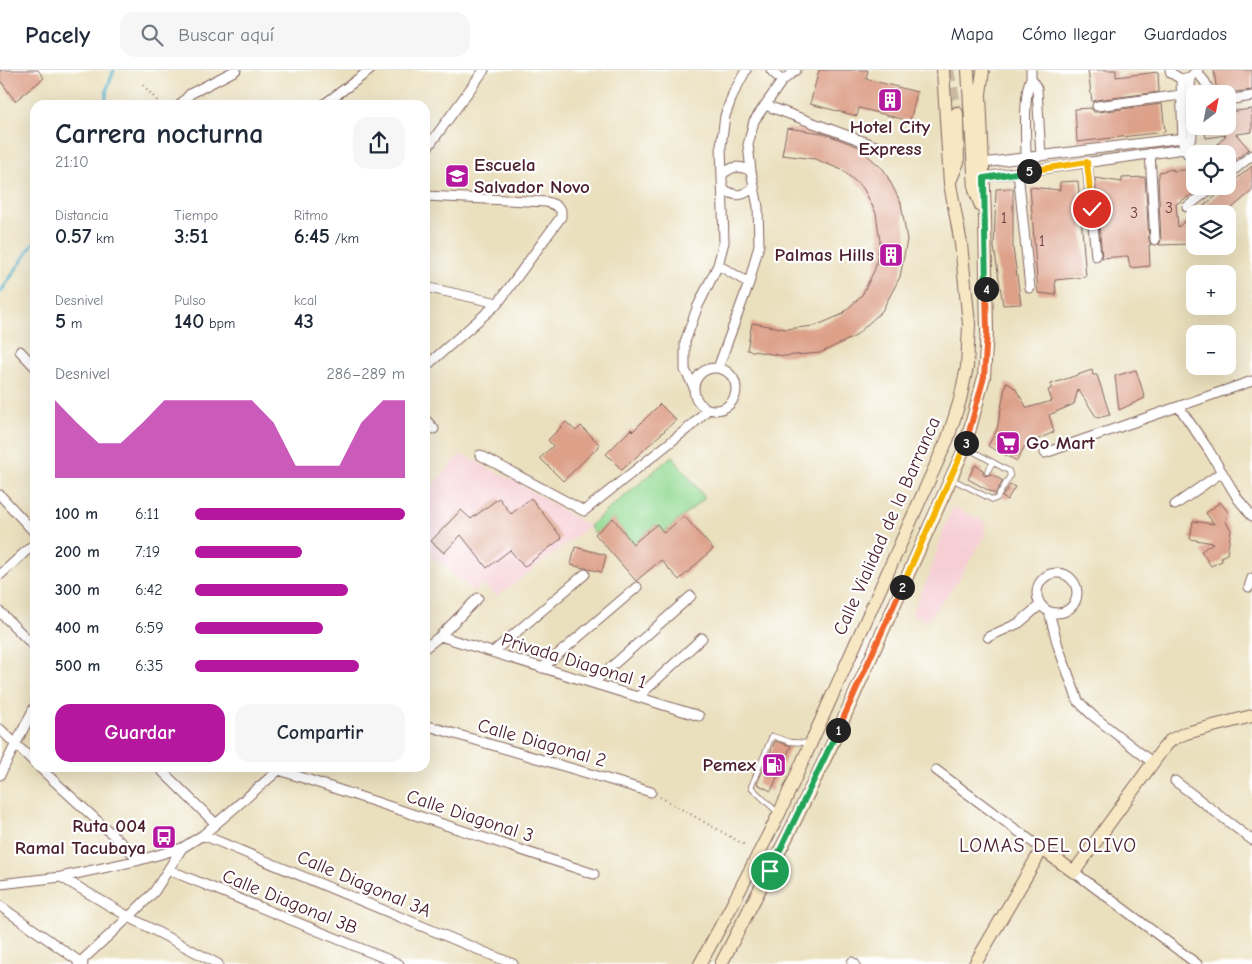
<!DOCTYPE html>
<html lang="es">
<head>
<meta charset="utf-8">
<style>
	:root { --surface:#fff; --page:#f6f6f7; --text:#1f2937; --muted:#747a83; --line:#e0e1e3; --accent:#b5179e }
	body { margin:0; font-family:"Comic Neue",sans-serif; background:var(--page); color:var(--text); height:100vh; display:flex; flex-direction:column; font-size:19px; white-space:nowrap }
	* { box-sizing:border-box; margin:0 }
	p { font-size:16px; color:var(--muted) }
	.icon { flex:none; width:28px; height:28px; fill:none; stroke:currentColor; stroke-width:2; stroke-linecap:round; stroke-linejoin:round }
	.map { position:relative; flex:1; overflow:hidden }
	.details { position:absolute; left:30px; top:30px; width:400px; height:672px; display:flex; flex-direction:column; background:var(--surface); border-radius:15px; box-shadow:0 5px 20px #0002 }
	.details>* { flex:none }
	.needle { width:32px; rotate:32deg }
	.buttons { position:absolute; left:1186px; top:15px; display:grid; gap:10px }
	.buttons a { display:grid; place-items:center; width:50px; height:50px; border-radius:10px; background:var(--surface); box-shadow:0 5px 20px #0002; font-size:25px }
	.pin { position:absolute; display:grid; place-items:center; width:42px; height:42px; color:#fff; margin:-21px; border:2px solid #fff; border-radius:50%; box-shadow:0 1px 5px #0007 }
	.km { position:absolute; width:25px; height:25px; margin:-12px; border-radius:50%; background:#222; color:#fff; font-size:14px; line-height:25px; text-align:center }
	.round { display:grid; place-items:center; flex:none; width:52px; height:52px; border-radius:15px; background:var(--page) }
	.head { display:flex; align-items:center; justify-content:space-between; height:85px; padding:0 25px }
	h1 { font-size:28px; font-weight:800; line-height:38px }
	.metrics { display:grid; grid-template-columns:repeat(3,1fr); gap:8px; height:85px; padding:5px 25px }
	.metrics div { display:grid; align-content:center }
	.metrics b { font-size:21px; font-weight:800 }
	.metrics small { font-size:14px; font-weight:400 }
	.metrics p { font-size:14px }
	.chart { height:140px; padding:10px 25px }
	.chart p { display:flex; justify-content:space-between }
	.chart svg { width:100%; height:90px; margin-top:5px; fill:var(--accent); opacity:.7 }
	.cta { display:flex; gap:10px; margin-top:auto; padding:10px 25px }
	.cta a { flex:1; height:58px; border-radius:15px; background:var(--accent); color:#fff; font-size:20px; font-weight:800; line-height:58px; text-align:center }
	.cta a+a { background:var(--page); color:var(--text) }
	ul { padding:0 25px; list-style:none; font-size:16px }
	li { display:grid; grid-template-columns:80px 60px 1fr; align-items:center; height:38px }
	li i { height:12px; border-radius:6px; background:var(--accent) }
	header { display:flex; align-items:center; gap:30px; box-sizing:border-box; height:70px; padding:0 25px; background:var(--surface); border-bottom:1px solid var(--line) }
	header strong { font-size:24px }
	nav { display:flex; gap:28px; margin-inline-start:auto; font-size:18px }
	.search { width:350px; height:45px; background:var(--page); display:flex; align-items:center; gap:12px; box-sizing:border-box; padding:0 18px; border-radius:15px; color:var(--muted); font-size:19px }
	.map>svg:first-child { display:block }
</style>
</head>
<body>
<header>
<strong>Pacely</strong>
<div class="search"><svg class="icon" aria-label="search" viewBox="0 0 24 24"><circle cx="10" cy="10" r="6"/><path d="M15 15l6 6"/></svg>Buscar aquí</div>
<nav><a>Mapa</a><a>Cómo llegar</a><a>Guardados</a></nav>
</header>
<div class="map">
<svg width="1252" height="894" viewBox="0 0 1252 894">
	<rect width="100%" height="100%" fill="#fff"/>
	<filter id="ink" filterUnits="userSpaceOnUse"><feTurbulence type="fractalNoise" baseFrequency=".02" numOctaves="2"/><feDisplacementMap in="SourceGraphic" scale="10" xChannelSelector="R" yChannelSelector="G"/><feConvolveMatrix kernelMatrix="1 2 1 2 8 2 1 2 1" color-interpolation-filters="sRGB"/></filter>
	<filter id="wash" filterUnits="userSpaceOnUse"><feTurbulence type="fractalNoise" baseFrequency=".0096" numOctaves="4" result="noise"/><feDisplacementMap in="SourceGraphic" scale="20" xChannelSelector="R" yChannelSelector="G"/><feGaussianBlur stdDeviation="1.12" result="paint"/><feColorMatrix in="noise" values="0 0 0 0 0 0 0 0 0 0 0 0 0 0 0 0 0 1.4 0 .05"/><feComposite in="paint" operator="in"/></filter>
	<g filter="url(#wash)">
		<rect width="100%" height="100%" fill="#eae0be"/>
		<path fill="#f6cfd5" d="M461 384 516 412 589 456 498 526 482 514 475 522 425 481V424Z
			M953 437 985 452V465L957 513 926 551 911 544 928 508 945 456Z"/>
		<path fill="#94da94" stroke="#6f7c60" d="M672 386 705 428 663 463 656 454 633 474 613 449 595 464 589 456Z"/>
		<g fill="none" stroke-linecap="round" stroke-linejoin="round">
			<path stroke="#4bb0ca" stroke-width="3" d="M105 35 107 19 114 0
				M0 223 35 171"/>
		</g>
		<g id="blocks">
			<path fill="#dda089" d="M0 0H38L44 8 15 31 0 10Z
				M819 0H868L866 9 917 22 910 51 859 38 857 46 810 34Z
				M1088 0H1116V7L1158 2 1159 22 1096 30 1092 32Z
				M1214 0H1252V20L1217 24Z
				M1162 34 1165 62 1077 72 1075 39 1091 38 1094 42H1098Z
				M1252 39V62L1236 64 1249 79 1228 96V84H1209L1226 65 1206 68 1204 56H1228V42Z
				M787 58 822 63 857 76 884 100 901 133 907 170 900 207 882 241 854 267 820 283 784 286 747 280 752 253 786 259 815 256 841 245 862 225 875 199 880 171 876 143 863 118 842 100 815 89 782 85Z
				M1252 96V121L1225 144H1195V169L1190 174 1159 175 1161 170 1158 107H1159V102L1173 99V101L1193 99 1195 116H1204L1190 126 1176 134 1178 157Z
				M1145 107 1149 170 1151 175H1149L1150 196 1130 198 1128 186 1102 188 1095 108 1122 112V108Z
				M1078 111 1086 207 1055 210 1056 225 1038 223 1030 117 1060 120V112Z
				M1013 118V178L1021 234 1003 235 994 177 996 119Z
				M1092 300 1093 305H1097L1110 345 1097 348 1078 319 1074 334 1049 345 1054 362 1032 372 1028 370 1017 391 988 376 997 359 1006 312 1015 318 1027 338 1052 331 1048 320 1051 319V314Z
				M1136 300 1145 328 1119 340 1115 306Z
				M660 334 676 350 622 400 606 384 631 359 633 361Z
				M566 352 576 361 581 356 600 375 563 411 540 388 553 376 548 370Z
				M975 395 983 400V404L985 406 991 404 1003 411 995 424 968 409Z
				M1010 415 1015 417 1007 430 1002 427Z
				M499 428 511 444 531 428 562 468 524 497 510 480 487 498 461 465 444 483 431 471 461 440 471 449Z
				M1220 432 1228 442 1226 452 1231 460 1227 484 1221 487 1222 491 1211 496 1201 481 1213 473 1190 469 1193 451 1214 454 1206 443Z
				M684 446 713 479 679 510 661 490 636 511 595 464 613 448 633 474 657 454 664 463Z
				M575 477 606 485 602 502 571 495Z
				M775 671 791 676 771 721 757 714Z"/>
		</g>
	</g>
	<g filter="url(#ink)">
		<use href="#blocks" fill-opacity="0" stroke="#82635e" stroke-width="1"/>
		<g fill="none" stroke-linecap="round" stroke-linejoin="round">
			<path stroke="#cab9a1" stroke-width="12" stroke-dasharray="12 6" stroke-linecap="butt" d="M948 0 957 43"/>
			<defs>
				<path id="lane" d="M987 402 993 392
					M952 409 993 430 997 428 1010 406 1009 401 967 378
					M777 742 751 717 772 666 791 672 808 673"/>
				<path id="street" d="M771 0 782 11
					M1031 0V8L1037 19 1041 86
					M1170 0 1171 3 1181 9 1190 7 1198 0
					M1197 2 1205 12 1211 24
					M1181 9 1183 73
					M1228 30 1252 26
					M180 35 190 24 236 0
					M323 35 370 0
					M765 35 881 78
					M1097 36 1181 25
					M1184 79 1195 93
					M425 81 484 0
					M1150 83 1155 170
					M1028 91 1026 88C1026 68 1023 24 1031 8
					M1087 92 1096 186
					M983 93 1183 68
					M1018 102 1030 218
					M723 104C732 96 739 95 751 101
					M1228 105 1252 85
					M984 107 1184 79 1192 67 1190 7
					M723 119C736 127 742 127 754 117
					M425 126 547 132 555 135 561 140V147L498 233 425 297
					M1187 137 1214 116
					M718 195 749 213
					M425 217 498 233
					M20 281 35 297
					M694 319a21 21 0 1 1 42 0a21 21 0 1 1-42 0Z
					M718 298 749 213 759 175 758 137 751 101 748 75 754 51 782 11 796 0
					M694 317 685 300V272L697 238 718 195 724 172 721 76 725 46 733 24 746 0
					M1179 337 1208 379 1238 429 1252 446
					M425 349 434 359
					M1045 383 1252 311
					M480 385 584 441 692 355 708 339
					M0 425 35 463
					M1175 435 1222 402
					M1037 523a20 20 0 1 1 40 0a20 20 0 1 1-40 0Z
					M0 505 35 473
					M1249 517 1252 508
					M0 542 35 577
					M1049 542 1058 576 1078 631 1092 645 1153 693
					M440 566 699 646
					M988 567 1019 553 1040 535
					M425 578 440 566 478 528
					M493 582 585 504
					M542 598 637 517
					M593 613 691 526
					M638 627 702 568
					M425 655 651 722
					M0 659 35 693
					M40 698 140 790
					M159 698 216 754
					M276 698 279 700 594 804
					M936 700 1042 779
					M0 705 35 636
					M1175 711 1252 770
					M203 765 513 894
					M169 800 399 894
					M1074 802 1197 894
					M61 807 129 847 218 894
					M0 814 61 807 140 790 182 778 203 765 281 698
					M0 836 83 894
					M852 892 855 894
					M78 894 129 847 154 822 182 778"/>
				<path id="secondary" d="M968 0 975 120 981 136
					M951 109 958 92 957 43
					M700 894 730 839 779 744 948 368 960 330 967 297 969 254 961 174 950 114 943 0
					M721 894 792 757 836 666 965 377 984 307 987 262 985 145 980 24 983 0
					M975 894 1042 779 1074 802 1162 680 1171 670 1186 663 1252 646"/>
			</defs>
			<use href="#lane" stroke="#82635e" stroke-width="6"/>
			<use href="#street" stroke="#82635e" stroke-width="11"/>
			<use href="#secondary" stroke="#82635e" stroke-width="14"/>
			<path stroke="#82635e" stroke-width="2" stroke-dasharray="1 4" stroke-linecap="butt" d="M143 15 161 35
				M660 727 745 775"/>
			<use href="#lane" stroke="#fff" stroke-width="4.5"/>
			<use href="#street" stroke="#fff" stroke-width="9"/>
			<use href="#secondary" stroke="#f7e8c3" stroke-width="12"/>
		</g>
	</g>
	<g fill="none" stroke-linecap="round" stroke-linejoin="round" filter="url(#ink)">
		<defs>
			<path id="split-1" d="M770 801 838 660"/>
			<path id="split-2" d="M838 660 902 517"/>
			<path id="split-3" d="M902 517 966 373"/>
			<path id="split-4" d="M966 373 984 307 987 262 986 219"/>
			<path id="split-5" d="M986 219 984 108 1029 101"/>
			<path id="split-6" d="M1029 101 1087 92 1092 139"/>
		</defs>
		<use href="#split-1" stroke="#fff" stroke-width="10"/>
		<use href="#split-2" stroke="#fff" stroke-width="10"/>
		<use href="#split-3" stroke="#fff" stroke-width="10"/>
		<use href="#split-4" stroke="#fff" stroke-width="10"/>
		<use href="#split-5" stroke="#fff" stroke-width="10"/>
		<use href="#split-6" stroke="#fff" stroke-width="10"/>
		<use href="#split-1" stroke="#22a559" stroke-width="6"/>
		<use href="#split-2" stroke="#f0652b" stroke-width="6"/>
		<use href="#split-3" stroke="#f5b400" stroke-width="6"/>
		<use href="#split-4" stroke="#f0652b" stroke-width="6"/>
		<use href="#split-5" stroke="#22a559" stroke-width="6"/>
		<use href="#split-6" stroke="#f5b400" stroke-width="6"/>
	</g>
	<defs>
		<symbol id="building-square" viewBox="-11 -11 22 22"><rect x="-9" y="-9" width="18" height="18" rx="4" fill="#b5179e" stroke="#fff"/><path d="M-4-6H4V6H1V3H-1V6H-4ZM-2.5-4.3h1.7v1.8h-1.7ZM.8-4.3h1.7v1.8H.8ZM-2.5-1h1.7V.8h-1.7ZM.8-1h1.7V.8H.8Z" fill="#fff"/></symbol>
		<symbol id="school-square" viewBox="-11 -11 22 22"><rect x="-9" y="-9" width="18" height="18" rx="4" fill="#b5179e" stroke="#fff"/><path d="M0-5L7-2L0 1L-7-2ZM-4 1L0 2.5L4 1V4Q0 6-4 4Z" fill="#fff"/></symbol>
		<symbol id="supermarket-square" viewBox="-11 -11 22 22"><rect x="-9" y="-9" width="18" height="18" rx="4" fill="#b5179e" stroke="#fff"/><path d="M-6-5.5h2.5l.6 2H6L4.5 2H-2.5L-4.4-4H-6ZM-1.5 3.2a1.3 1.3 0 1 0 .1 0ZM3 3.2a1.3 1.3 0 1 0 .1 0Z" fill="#fff"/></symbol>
		<symbol id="fuel-square" viewBox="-11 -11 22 22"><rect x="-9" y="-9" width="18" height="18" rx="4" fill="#b5179e" stroke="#fff"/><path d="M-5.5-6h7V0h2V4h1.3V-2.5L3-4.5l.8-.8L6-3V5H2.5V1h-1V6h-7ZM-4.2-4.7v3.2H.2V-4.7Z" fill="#fff"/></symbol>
		<symbol id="bus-square" viewBox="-11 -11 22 22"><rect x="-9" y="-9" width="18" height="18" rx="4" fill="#b5179e" stroke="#fff"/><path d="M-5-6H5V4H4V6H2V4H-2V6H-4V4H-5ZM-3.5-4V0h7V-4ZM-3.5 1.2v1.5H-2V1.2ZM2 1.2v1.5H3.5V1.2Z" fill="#fff"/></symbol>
	</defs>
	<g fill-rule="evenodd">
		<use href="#building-square" x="876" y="16" width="28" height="28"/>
		<use href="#school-square" x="443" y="92" width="28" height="28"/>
		<use href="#building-square" x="877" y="171" width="28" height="28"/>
		<use href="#supermarket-square" x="994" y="359" width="28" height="28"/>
		<use href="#fuel-square" x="760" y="681" width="28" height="28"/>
		<use href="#bus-square" x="150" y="753" width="28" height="28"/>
	</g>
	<g text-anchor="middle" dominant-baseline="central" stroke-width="4.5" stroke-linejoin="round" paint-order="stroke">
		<g font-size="16" fill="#6f3f42">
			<text x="1169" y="138">3</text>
			<text x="1134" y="143">3</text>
			<text x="1004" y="148">1</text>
			<text x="1042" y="171">1</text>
		</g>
		<g font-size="19" font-weight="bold" fill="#4a1f2b" stroke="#fff" text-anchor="end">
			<text x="890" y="57" text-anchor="middle">Hotel City<tspan x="890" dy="22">Express</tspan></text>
			<text x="474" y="95" text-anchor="start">Escuela<tspan x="474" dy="22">Salvador Novo</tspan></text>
			<text x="874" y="185">Palmas Hills</text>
			<text x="1026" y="373" text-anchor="start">Go Mart</text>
			<text x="756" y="695">Pemex</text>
			<text x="146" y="756">Ruta 004<tspan x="146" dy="22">Ramal Tacubaya</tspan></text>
		</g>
		<g font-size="19" fill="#4a1f2b" stroke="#fff">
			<text transform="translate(887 456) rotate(-66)">Calle Vialidad de la Barranca</text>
			<text transform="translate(574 591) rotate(17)">Privada Diagonal 1</text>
			<text transform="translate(542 673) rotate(16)">Calle Diagonal 2</text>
			<text transform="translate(470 746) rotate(18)">Calle Diagonal 3</text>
			<text transform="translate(364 814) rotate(23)">Calle Diagonal 3A</text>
			<text transform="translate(290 832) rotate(22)">Calle Diagonal 3B</text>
		</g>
		<g font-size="20" letter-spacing="1" fill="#4a1f2b" stroke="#fff">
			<text x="1048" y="775">LOMAS DEL OLIVO</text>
		</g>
	</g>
</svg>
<div class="buttons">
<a><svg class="needle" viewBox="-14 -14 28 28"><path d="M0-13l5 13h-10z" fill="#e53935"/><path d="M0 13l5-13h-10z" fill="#747a83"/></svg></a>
<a><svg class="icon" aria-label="locate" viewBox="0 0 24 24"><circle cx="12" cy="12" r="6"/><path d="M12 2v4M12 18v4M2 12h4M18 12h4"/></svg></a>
<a><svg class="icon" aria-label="layers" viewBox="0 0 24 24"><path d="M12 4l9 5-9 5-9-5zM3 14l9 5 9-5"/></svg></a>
<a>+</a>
<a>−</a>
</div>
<div class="pin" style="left:770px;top:801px;background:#1e9e55"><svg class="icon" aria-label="arrive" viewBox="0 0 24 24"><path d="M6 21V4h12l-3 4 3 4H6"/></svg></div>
<div class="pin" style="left:1092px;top:139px;background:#d93025"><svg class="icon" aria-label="check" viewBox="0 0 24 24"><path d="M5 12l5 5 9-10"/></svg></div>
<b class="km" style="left:838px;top:660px">1</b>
<b class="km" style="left:902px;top:517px">2</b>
<b class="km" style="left:966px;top:373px">3</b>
<b class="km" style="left:986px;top:219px">4</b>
<b class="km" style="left:1029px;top:101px">5</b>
<section class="details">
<div class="head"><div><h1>Carrera nocturna</h1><p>21:10</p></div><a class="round"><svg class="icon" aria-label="share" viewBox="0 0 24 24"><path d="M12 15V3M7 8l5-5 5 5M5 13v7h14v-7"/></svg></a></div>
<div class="metrics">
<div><p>Distancia</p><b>0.57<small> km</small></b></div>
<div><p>Tiempo</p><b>3:51</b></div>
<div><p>Ritmo</p><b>6:45<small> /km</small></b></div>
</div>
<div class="metrics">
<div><p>Desnivel</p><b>5<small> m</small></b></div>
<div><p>Pulso</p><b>140<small> bpm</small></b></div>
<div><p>kcal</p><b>43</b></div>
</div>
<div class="chart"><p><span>Desnivel</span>286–289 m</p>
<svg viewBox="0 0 160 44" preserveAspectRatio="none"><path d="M0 44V6L10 17L20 27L30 27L40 17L50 6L60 6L70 6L80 6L90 6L100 17L110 38L120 38L130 38L140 17L150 6L160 6V44z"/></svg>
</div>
<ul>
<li><b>100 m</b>6:11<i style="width:100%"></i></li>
<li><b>200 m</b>7:19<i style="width:51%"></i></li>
<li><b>300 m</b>6:42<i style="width:73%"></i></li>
<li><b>400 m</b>6:59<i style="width:61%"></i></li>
<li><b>500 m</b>6:35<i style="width:78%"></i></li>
</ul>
<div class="cta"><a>Guardar</a><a>Compartir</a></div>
</section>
</div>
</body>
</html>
